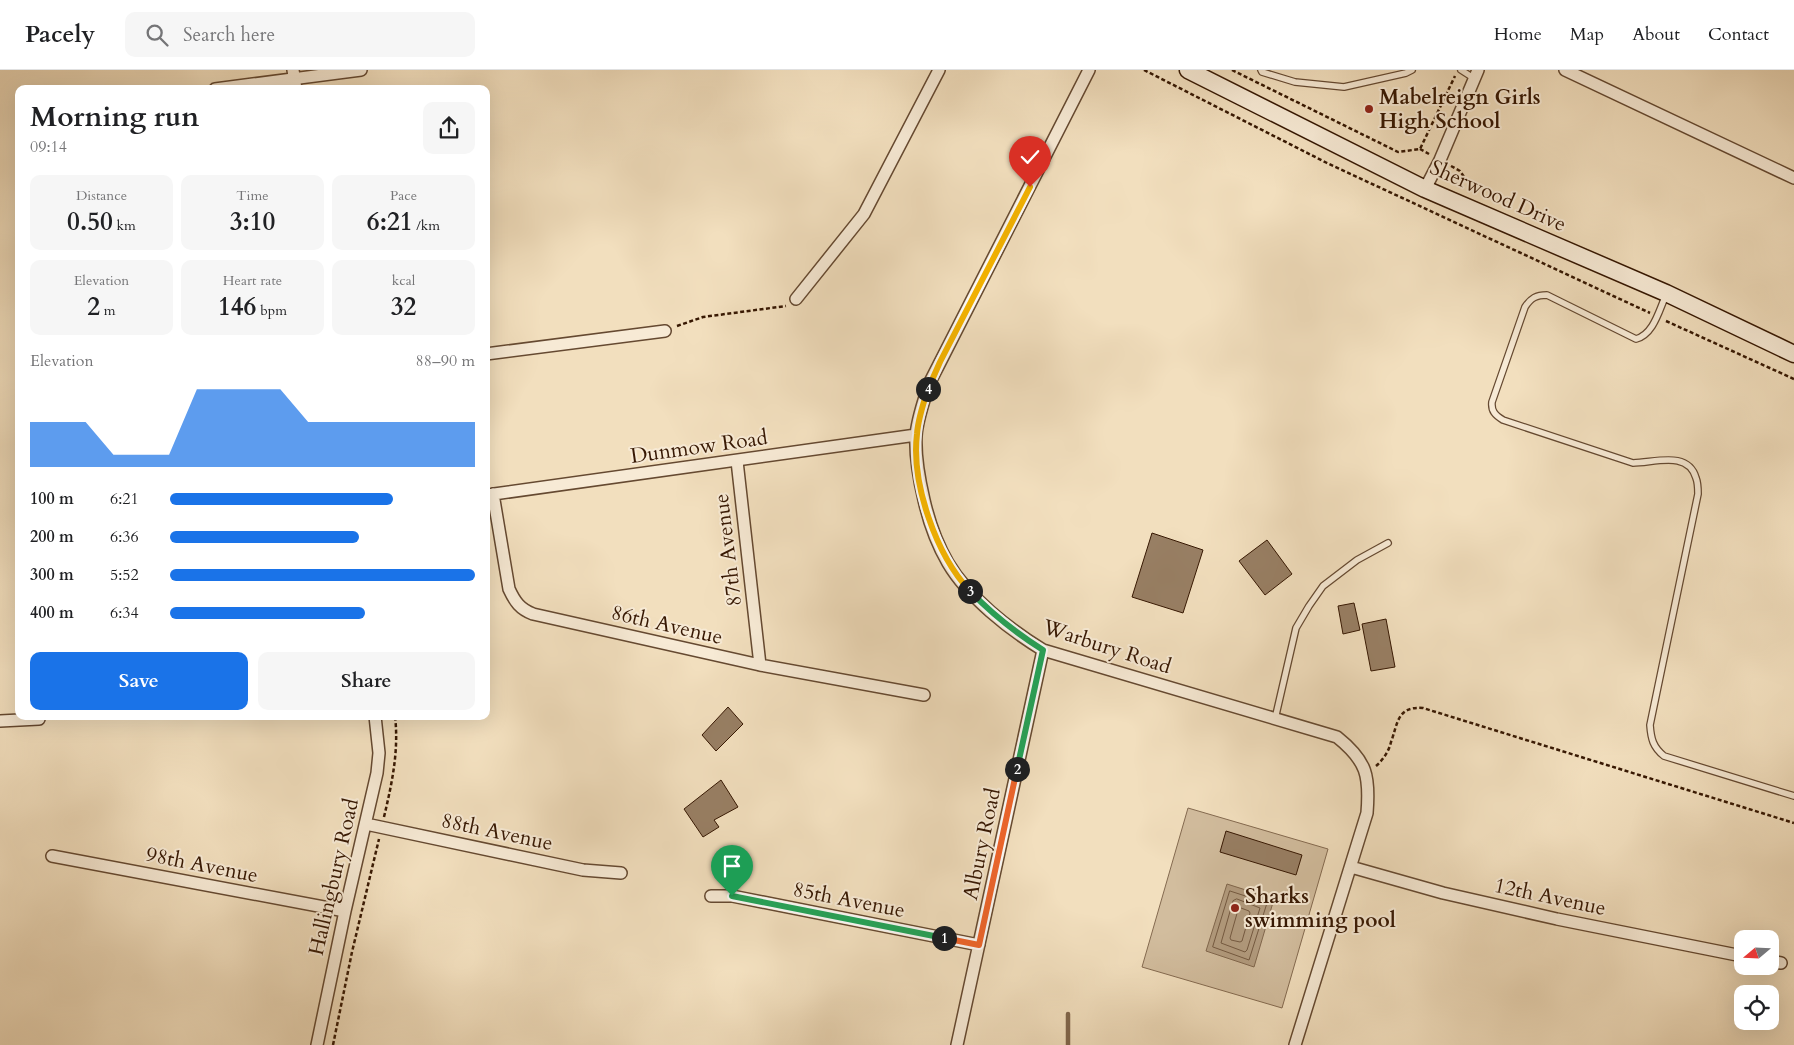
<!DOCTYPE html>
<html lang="en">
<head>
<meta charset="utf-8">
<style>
	:root { --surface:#fff; --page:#f6f6f6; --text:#202124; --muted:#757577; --line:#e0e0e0; --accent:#1a73e8 }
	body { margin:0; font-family:Cardo,serif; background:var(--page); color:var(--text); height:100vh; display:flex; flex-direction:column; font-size:19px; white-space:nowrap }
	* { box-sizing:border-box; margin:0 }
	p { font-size:16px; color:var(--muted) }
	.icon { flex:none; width:28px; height:28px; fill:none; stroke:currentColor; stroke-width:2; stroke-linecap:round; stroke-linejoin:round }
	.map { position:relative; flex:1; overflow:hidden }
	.drawer { position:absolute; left:15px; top:15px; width:475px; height:635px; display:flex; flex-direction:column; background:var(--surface); border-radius:10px; box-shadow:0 5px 20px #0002 }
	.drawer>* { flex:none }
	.needle { width:32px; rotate:251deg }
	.controls { position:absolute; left:1734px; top:860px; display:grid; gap:10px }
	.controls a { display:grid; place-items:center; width:45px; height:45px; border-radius:10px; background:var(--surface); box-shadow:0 5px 20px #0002; font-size:25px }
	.pin { position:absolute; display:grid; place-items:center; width:42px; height:42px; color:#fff; margin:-51px -21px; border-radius:50% 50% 50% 0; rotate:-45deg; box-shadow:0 0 5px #0007 }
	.pin .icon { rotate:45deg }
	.km { position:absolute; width:25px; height:25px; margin:-12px; border-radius:50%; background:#222; color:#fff; font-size:14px; line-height:25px; text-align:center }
	.round { display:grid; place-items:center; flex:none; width:52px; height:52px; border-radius:10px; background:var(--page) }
	.head { display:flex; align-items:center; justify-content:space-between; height:85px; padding:0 15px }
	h1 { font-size:28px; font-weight:700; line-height:38px }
	.metrics { display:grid; grid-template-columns:repeat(3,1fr); gap:8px; height:85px; padding:5px 15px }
	.metrics div { display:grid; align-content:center; border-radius:10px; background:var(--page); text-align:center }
	.metrics b { font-size:25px; font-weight:700 }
	.metrics small { font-size:14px; font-weight:400 }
	.metrics p { font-size:14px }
	.chart { height:140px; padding:10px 15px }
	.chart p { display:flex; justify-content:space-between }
	.chart svg { width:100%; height:90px; margin-top:5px; fill:var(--accent); opacity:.7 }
	.action { display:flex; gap:10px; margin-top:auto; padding:10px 15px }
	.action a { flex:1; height:58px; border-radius:10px; background:var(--accent); color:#fff; font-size:20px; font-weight:700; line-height:58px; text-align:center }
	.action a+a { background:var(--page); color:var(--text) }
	ul { padding:0 15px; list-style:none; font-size:16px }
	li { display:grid; grid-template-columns:80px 60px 1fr; align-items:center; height:38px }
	li i { height:12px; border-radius:6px; background:var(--accent) }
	header { display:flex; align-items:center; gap:30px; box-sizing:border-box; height:70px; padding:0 25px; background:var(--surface); border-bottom:1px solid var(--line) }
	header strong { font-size:24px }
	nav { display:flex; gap:28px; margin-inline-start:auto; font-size:18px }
	.search { width:350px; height:45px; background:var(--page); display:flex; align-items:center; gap:12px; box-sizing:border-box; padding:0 18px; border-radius:10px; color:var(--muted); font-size:19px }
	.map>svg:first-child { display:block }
</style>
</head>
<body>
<header>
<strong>Pacely</strong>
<div class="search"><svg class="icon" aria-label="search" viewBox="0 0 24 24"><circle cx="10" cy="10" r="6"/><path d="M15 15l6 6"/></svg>Search here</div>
<nav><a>Home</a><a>Map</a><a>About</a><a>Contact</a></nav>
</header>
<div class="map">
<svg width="1794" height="975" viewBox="0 0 1794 975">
	<rect width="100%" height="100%" fill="#f2dfbe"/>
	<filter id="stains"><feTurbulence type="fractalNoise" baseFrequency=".004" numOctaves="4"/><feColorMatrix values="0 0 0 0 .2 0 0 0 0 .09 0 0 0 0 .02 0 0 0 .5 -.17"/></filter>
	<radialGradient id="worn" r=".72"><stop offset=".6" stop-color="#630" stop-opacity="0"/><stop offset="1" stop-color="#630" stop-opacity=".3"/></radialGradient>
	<path fill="#d2bd9e" stroke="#846a50" d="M1188 738 1328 779 1282 938 1142 897Z"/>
	<path fill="#b29b7e" stroke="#80664c" d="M1227 814 1274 829 1254 897 1206 881Z"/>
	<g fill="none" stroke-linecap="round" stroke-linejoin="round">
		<path stroke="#745940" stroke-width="1" d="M1230 821 1267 833 1249 890 1213 877Z
			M1237 829 1260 838 1247 880 1245 882 1221 873 1233 831Z
			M1241 838 1249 841 1250 843 1242 871 1240 872 1231 870 1230 868 1238 840Z"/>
		<path stroke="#80664c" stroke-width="4.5" d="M1068 975V944"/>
	</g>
	<path fill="#987f64" stroke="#361702" d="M1152 463 1203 480 1183 543 1132 527Z
		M1267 470 1292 504 1265 525 1239 491Z
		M1354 533 1360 560 1343 564 1338 536Z
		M1386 549 1395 597 1371 601 1362 554Z
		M728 637 743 654 716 681 702 665Z
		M721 710 738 737 714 750 719 757 703 767 684 739Z
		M1226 761 1302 785 1296 805 1220 782Z"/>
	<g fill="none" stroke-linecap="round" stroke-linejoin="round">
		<defs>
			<path id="lane" d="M1261 0 1262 2 1295 12 1344 17 1406 3 1412 0
				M1461 0 1475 9
				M1666 225C1659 240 1654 264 1636 269L1547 225C1536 225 1531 228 1525 237L1492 332C1491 341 1495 345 1503 350L1633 393C1654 393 1688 380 1696 408 1698 413 1698 419 1698 424L1650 655C1651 669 1653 677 1664 686L1794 726
				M1275 649 1296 558 1309 536 1323 516 1357 490 1388 473"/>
			<path id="street" d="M293 0 296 19
				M1089 0 929 314C924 331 917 349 916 366 915 387 919 409 924 430 929 452 937 474 948 493 968 527 1010 560 1043 580L1337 667C1367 691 1370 706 1367 743L1295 975
				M1565 0 1794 108
				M215 19 361 0
				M1425 119 1440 90 1478 0
				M796 229 864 144 939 0
				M486 284 665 261
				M737 391 760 595
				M493 424 509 519C515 532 520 539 533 544L760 595 924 625
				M487 425 916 365
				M0 651 39 649
				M366 754 583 800 621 803
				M52 786 345 841
				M1351 797 1443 823 1557 849 1742 886
				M711 826H732L979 875
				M1770 891 1781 893
				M317 975 345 841 377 703 379 683 375 646
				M957 975 1043 580"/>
			<path id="secondary" d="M1188 0 1425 119 1666 223 1794 284"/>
		</defs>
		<use href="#lane" stroke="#654931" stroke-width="8"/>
		<use href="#street" stroke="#654931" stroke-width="14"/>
		<use href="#secondary" stroke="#361702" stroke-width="19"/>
		<path stroke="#361702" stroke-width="2.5" stroke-dasharray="4 2.5" stroke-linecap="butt" d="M1144 0 1327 93 1650 243
			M1232 0 1398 82 1420 79 1455 6
			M1420 79 1429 84
			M1451 96 1460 101 1475 123
			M1666 251 1794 309
			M677 256 703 247 786 236
			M1376 696C1383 690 1389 681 1391 672 1398 653 1397 636 1423 638L1794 753
			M384 747C392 713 399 681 395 646
			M333 975 352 882 379 769"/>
		<use href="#lane" stroke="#f7ead5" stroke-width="5.5"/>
		<use href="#street" stroke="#f7ead5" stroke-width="11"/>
		<use href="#secondary" stroke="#f7ead5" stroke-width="16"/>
	</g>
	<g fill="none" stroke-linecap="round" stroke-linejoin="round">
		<defs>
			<path id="split-1" d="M732 826 944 868"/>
			<path id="split-2" d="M944 868 979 875 1017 699"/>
			<path id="split-3" d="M970 521C992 544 1016 563 1043 580L1017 699"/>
			<path id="split-4" d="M928 319C923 334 918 349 917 364 911 413 936 485 970 521"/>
			<path id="split-5" d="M928 319 940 292 1030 117"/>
		</defs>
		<use href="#split-1" stroke="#fff" stroke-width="10"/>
		<use href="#split-2" stroke="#fff" stroke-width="10"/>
		<use href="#split-3" stroke="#fff" stroke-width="10"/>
		<use href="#split-4" stroke="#fff" stroke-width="10"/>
		<use href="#split-5" stroke="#fff" stroke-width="10"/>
		<use href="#split-1" stroke="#22a559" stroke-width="6"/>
		<use href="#split-2" stroke="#f0652b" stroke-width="6"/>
		<use href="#split-3" stroke="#22a559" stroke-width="6"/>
		<use href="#split-4" stroke="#f5b400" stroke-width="6"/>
		<use href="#split-5" stroke="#f5b400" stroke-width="6"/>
	</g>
	<g fill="#8f2418" stroke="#f7ead5" stroke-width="2">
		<circle cx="1369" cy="39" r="5"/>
		<circle cx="1235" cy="838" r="5"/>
	</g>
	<g text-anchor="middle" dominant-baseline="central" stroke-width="4" stroke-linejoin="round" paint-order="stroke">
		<g font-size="21" font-weight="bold" fill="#361702" stroke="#f7ead5" text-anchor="start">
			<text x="1379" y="27">Mabelreign Girls<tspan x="1379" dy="24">High School</tspan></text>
			<text x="1245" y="826">Sharks<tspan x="1245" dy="24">swimming pool</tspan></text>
		</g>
		<g font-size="21" fill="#361702" stroke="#f7ead5">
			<text transform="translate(1498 126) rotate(24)">Sherwood Drive</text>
			<text transform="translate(699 377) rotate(-8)">Dunmow Road</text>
			<text transform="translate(728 480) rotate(-97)">87th Avenue</text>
			<text transform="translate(667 555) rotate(13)">86th Avenue</text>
			<text transform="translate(1107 577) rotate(18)">Warbury Road</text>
			<text transform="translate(497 762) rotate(12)">88th Avenue</text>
			<text transform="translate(982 774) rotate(-78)">Albury Road</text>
			<text transform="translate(202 795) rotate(11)">98th Avenue</text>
			<text transform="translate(334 807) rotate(-77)">Hallingbury Road</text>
			<text transform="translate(1550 827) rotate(12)">12th Avenue</text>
			<text transform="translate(849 830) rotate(11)">85th Avenue</text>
		</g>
	</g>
	<rect width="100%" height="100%" filter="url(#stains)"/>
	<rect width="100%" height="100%" fill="url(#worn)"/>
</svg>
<div class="controls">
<a><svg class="needle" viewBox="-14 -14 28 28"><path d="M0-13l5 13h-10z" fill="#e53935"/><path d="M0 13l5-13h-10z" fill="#757577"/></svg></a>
<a><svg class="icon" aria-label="locate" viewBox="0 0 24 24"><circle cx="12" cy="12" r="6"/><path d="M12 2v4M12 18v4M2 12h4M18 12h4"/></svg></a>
</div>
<div class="pin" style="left:732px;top:826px;background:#1e9e55"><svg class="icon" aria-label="arrive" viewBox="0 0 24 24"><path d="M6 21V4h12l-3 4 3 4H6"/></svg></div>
<div class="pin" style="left:1030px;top:117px;background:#d93025"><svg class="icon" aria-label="check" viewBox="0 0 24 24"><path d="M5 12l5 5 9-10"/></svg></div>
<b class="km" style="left:944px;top:868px">1</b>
<b class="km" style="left:1017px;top:699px">2</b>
<b class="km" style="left:970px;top:521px">3</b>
<b class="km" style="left:928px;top:319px">4</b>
<section class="drawer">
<div class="head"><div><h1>Morning run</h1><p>09:14</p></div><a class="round"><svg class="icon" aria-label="share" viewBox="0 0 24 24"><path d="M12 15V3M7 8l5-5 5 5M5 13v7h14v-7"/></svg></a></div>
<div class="metrics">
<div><p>Distance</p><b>0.50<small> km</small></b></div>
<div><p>Time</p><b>3:10</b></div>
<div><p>Pace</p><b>6:21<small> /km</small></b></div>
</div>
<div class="metrics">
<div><p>Elevation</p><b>2<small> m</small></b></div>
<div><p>Heart rate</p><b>146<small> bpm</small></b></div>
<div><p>kcal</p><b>32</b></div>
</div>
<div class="chart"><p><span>Elevation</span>88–90 m</p>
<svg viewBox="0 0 160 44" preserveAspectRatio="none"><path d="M0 44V22L10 22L20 22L30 38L40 38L50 38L60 6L70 6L80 6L90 6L100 22L110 22L120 22L130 22L140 22L150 22L160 22V44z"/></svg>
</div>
<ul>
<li><b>100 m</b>6:21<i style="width:73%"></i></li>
<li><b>200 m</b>6:36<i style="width:62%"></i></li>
<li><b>300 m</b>5:52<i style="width:100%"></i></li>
<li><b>400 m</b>6:34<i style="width:64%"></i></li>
</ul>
<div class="action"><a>Save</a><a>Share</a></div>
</section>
</div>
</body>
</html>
